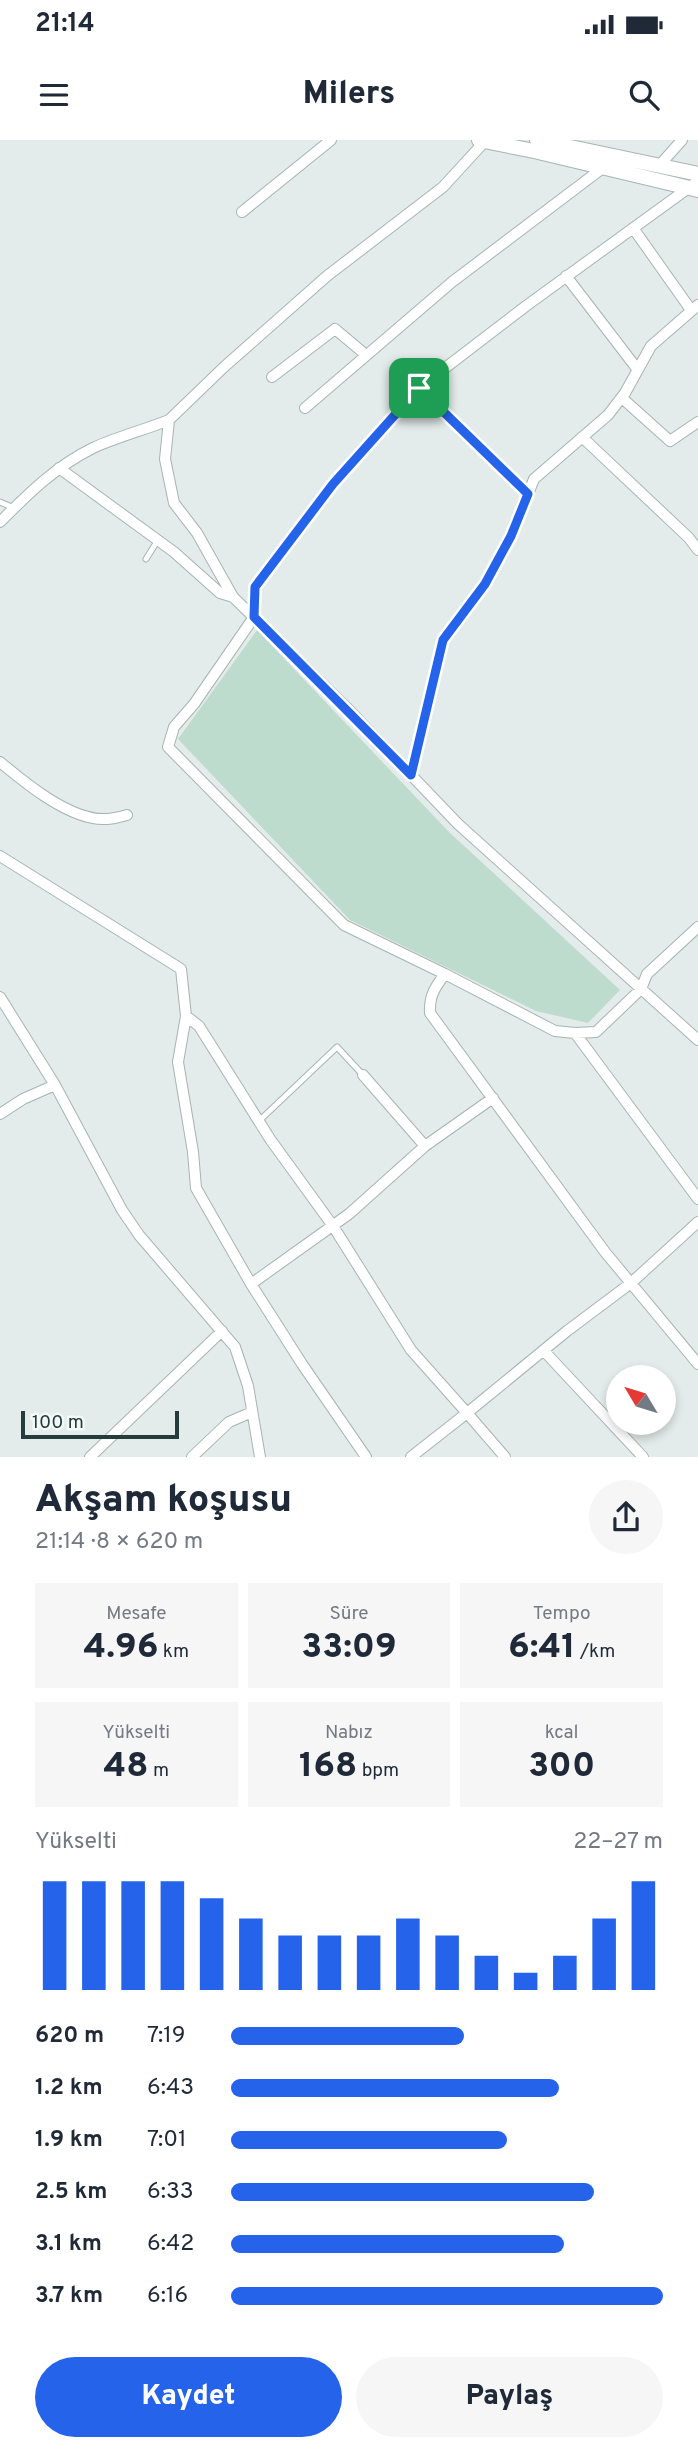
<!DOCTYPE html>
<html lang="tr">
<head>
<meta charset="utf-8">
<style>
	:root { --surface:#fff; --page:#f6f6f7; --text:#1f2937; --muted:#747a83; --accent:#2563eb }
	body { margin:0; font-family:Overpass,sans-serif; background:var(--page); color:var(--text); height:100vh; display:flex; flex-direction:column; font-size:26px; white-space:nowrap }
	* { box-sizing:border-box; margin:0 }
	p { font-size:23px; color:var(--muted) }
	.icon { flex:none; width:38px; height:38px; fill:none; stroke:currentColor; stroke-width:2; stroke-linecap:round; stroke-linejoin:round }
	.map { position:relative; height:1317px; overflow:hidden }
	.sheet { display:flex; flex-direction:column; background:var(--surface); flex:1 }
	.sheet>* { flex:none }
	.needle { width:46px; rotate:308deg }
	.controls { position:absolute; left:606px; top:1225px; display:grid; gap:14px }
	.controls a { display:grid; place-items:center; width:70px; height:70px; border-radius:50%; background:var(--surface); box-shadow:0 4px 10px #0003; font-size:35px }
	.scale { position:absolute; left:21px; bottom:18px; width:158px; box-sizing:border-box; padding-left:7px; border:4px solid #233d3c; border-top:0; font-size:19px; line-height:24px; white-space:nowrap; color:#233d3c; -webkit-text-stroke:5px #f3f9f7; paint-order:stroke }
	.pin { position:absolute; display:grid; place-items:center; width:60px; height:60px; color:#fff; margin:-30px; border-radius:14px; box-shadow:0 4px 10px #0006 }
	.round { display:grid; place-items:center; flex:none; width:74px; height:74px; border-radius:37px; background:var(--page) }
	.summary { display:flex; align-items:center; justify-content:space-between; height:119px; padding:0 35px }
	h1 { font-size:38px; font-weight:800; line-height:52px }
	.figures { display:grid; grid-template-columns:repeat(3,1fr); gap:10px; height:119px; padding:7px 35px }
	.figures div { display:grid; align-content:center; border-radius:0px; background:var(--page); text-align:center }
	.figures b { font-size:35px; font-weight:800 }
	.figures small { font-size:19px; font-weight:400 }
	.figures p { font-size:19px }
	.chart { height:196px; padding:14px 35px }
	.chart p { display:flex; justify-content:space-between }
	.chart svg { width:100%; height:126px; margin-top:7px; stroke:var(--accent); stroke-width:6 }
	.primary-button { display:flex; gap:14px; margin-top:auto; padding:14px 35px }
	.primary-button a { flex:1; height:80px; border-radius:42px; background:var(--accent); color:#fff; font-size:28px; font-weight:800; line-height:80px; text-align:center }
	.primary-button a+a { background:var(--page); color:var(--text) }
	ul { padding:0 35px; list-style:none; font-size:23px }
	li { display:grid; grid-template-columns:112px 84px 1fr; align-items:center; height:52px }
	li i { height:18px; border-radius:9px; background:var(--accent) }
	.status { display:flex; justify-content:space-between; align-items:center; height:49px; padding:0 35px; background:var(--surface); direction:ltr }
	.status svg { height:19px; fill:currentColor }
	header { display:flex; justify-content:space-between; align-items:center; height:91px; padding:0 35px; background:var(--surface); font-size:32px; font-weight:800 }
	.map>svg:first-child { display:block }
</style>
</head>
<body>
<div class="status"><b>21:14</b><svg viewBox="0 0 49 12"><path d="M0 12V9h3v3zM5 12V6h3v6zM10 12V3h3v9zM15 12V0h3v12zM26 1h20v11H26zM47 4h2v5h-2z"/></svg></div>
<header><svg class="icon" aria-label="menu" viewBox="0 0 24 24"><path d="M4 6h16M4 12h16M4 18h16"/></svg>Milers<svg class="icon" aria-label="search" viewBox="0 0 24 24"><circle cx="10" cy="10" r="6"/><path d="M15 15l6 6"/></svg></header>
<div class="map">
<svg width="698" height="1317" viewBox="0 0 698 1317">
	<rect width="100%" height="100%" fill="#e3ecea"/>
	<path fill="#bddccd" d="M257 490 449 692 620 850 588 883 536 871 350 780 178 599Z"/>
	<g fill="none" stroke-linecap="round" stroke-linejoin="round">
		<defs>
			<path id="service" d="M0 362 14 368
				M146 419 158 400
				M259 981 337 907 363 935"/>
			<path id="minor" d="M486 0 443 47 327 136 224 227 169 280 165 319 174 363 197 393 233 457 347 568 458 684 698 900
				M658 27 682 0
				M698 41 526 166 419 248 333 344 255 447 254 477 194 564 174 587 168 607 344 785 445 834 555 891 575 893 596 892 641 849 647 834 698 787
				M242 72 331 0
				M633 88 691 170
				M566 136 638 230
				M272 237 335 189 366 215
				M419 248 528 354
				M622 258 670 301 698 282
				M305 268 452 142 604 27
				M582 297 689 398 698 410
				M59 328 174 412 220 453 233 457
				M0 382C28 354 56 326 93 308 117 297 144 290 169 280
				M0 622C25 643 71 681 106 679 113 679 120 677 127 675
				M411 635 443 500 485 444 511 396 534 339 608 275 625 253 651 206 698 165
				M0 716 181 829 186 876 178 922 193 1012 196 1048 251 1144 302 1224 366 1317
				M445 834C435 847 429 856 430 873L605 1112 698 1224
				M0 857 55 945 122 1070 139 1095 235 1207 248 1246 260 1317
				M186 876 199 886 270 999 333 1086 411 1210 467 1273 411 1317
				M575 893 698 1059
				M363 935 425 1006
				M0 974 23 959 55 945
				M251 1144 349 1074 425 1006 493 958
				M544 1211 643 1317
				M90 1317 222 1191
				M192 1317 229 1282 252 1272
				M505 1317 467 1273 567 1191 631 1143 698 1082"/>
			<path id="tertiary" d="M479 0 534 11 698 50
				M537 0 698 34"/>
		</defs>
		<use href="#service" stroke="#a6b4b2" stroke-width="7"/>
		<use href="#minor" stroke="#a6b4b2" stroke-width="12"/>
		<use href="#tertiary" stroke="#a6b4b2" stroke-width="16"/>
		<use href="#service" stroke="#fff" stroke-width="5"/>
		<use href="#minor" stroke="#fff" stroke-width="10"/>
		<use href="#tertiary" stroke="#fff" stroke-width="14"/>
	</g>
	<g fill="none" stroke-linecap="round" stroke-linejoin="round">
		<defs>
			<path id="route" d="M419 248 528 354 511 396 485 444 443 500 411 635 254 477 255 447 333 344Z"/>
		</defs>
		<use href="#route" stroke="#fff" stroke-width="14"/>
		<use href="#route" stroke="#2563eb" stroke-width="9"/>
	</g>
</svg>
<div class="controls">
<a><svg class="needle" viewBox="-14 -14 28 28"><path d="M0-13l5 13h-10z" fill="#e53935"/><path d="M0 13l5-13h-10z" fill="#747a83"/></svg></a>
</div>
<div class="scale">100 m</div>
<div class="pin" style="left:419px;top:248px;background:#1e9e55"><svg class="icon" aria-label="arrive" viewBox="0 0 24 24"><path d="M6 21V4h12l-3 4 3 4H6"/></svg></div>
</div>
<section class="sheet">
<div class="summary"><div><h1>Akşam koşusu</h1><p>21:14 · 8 × 620 m</p></div><a class="round"><svg class="icon" aria-label="share" viewBox="0 0 24 24"><path d="M12 15V3M7 8l5-5 5 5M5 13v7h14v-7"/></svg></a></div>
<div class="figures">
<div><p>Mesafe</p><b>4.96<small> km</small></b></div>
<div><p>Süre</p><b>33:09</b></div>
<div><p>Tempo</p><b>6:41<small> /km</small></b></div>
</div>
<div class="figures">
<div><p>Yükselti</p><b>48<small> m</small></b></div>
<div><p>Nabız</p><b>168<small> bpm</small></b></div>
<div><p>kcal</p><b>300</b></div>
</div>
<div class="chart"><p><span>Yükselti</span>22–27 m</p>
<svg viewBox="0 0 160 44" preserveAspectRatio="none"><path d="M5 44V6M15 44V6M25 44V6M35 44V6M45 44V12M55 44V19M65 44V25M75 44V25M85 44V25M95 44V19M105 44V25M115 44V32M125 44V38M135 44V32M145 44V19M155 44V6"/></svg>
</div>
<ul>
<li><b>620 m</b>7:19<i style="width:54%"></i></li>
<li><b>1.2 km</b>6:43<i style="width:76%"></i></li>
<li><b>1.9 km</b>7:01<i style="width:64%"></i></li>
<li><b>2.5 km</b>6:33<i style="width:84%"></i></li>
<li><b>3.1 km</b>6:42<i style="width:77%"></i></li>
<li><b>3.7 km</b>6:16<i style="width:100%"></i></li>
</ul>
<div class="primary-button"><a>Kaydet</a><a>Paylaş</a></div>
</section>
</body>
</html>
